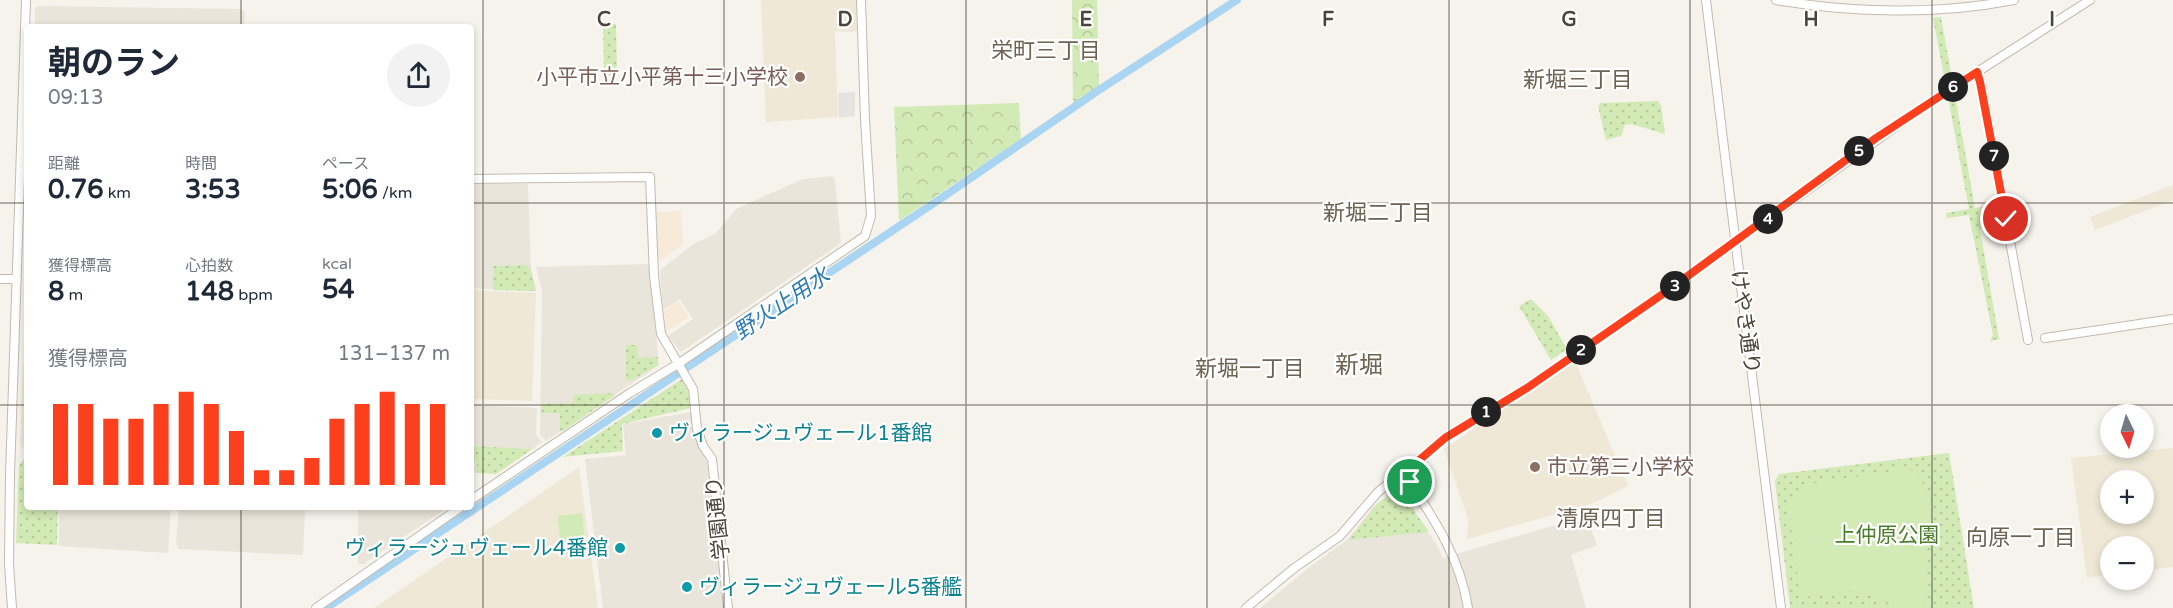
<!DOCTYPE html>
<html lang="ja">
<head>
<meta charset="utf-8">
<style>
	:root { --surface:#fff; --page:#f2f2f3; --text:#1f2937; --muted:#747a83; --accent:#fc3f1d }
	body { margin:0; font-family:"Varela Round","Noto Sans JP",sans-serif; background:var(--page); color:var(--text); height:100vh; display:flex; flex-direction:column; font-size:22px; white-space:nowrap }
	* { box-sizing:border-box; margin:0 }
	p { font-size:20px; color:var(--muted) }
	.icon { flex:none; width:33px; height:33px; fill:none; stroke:currentColor; stroke-width:2; stroke-linecap:round; stroke-linejoin:round }
	.map { position:relative; flex:1; overflow:hidden }
	.panel { position:absolute; left:24px; top:24px; width:450px; height:486px; display:flex; flex-direction:column; background:var(--surface); border-radius:6px; box-shadow:0 3px 9px #0003 }
	.panel>* { flex:none }
	.needle { width:39px; rotate:175deg }
	.tools { position:absolute; left:2100px; top:404px; display:grid; gap:12px }
	.tools a { display:grid; place-items:center; width:54px; height:54px; border-radius:50%; background:var(--surface); box-shadow:0 3px 9px #0003; font-size:30px }
	.pin { position:absolute; display:grid; place-items:center; width:51px; height:51px; color:#fff; margin:-26px; border:3px solid #fff; border-radius:50%; box-shadow:0 2px 6px #0007 }
	.km { position:absolute; width:30px; height:30px; margin:-15px; border-radius:50%; background:#222; color:#fff; font-size:16px; line-height:30px; text-align:center }
	.round { display:grid; place-items:center; flex:none; width:63px; height:63px; border-radius:32px; background:var(--page) }
	.headline { display:flex; align-items:center; justify-content:space-between; height:102px; padding:0 24px }
	h1 { font-size:33px; font-weight:700; line-height:45px }
	.figures { display:grid; grid-template-columns:repeat(3,1fr); gap:9px; height:102px; padding:6px 24px }
	.figures div { display:grid; align-content:center }
	.figures b { font-size:26px; font-weight:700 }
	.figures small { font-size:16px; font-weight:400 }
	.figures p { font-size:16px }
	.chart { height:168px; padding:12px 24px }
	.chart p { display:flex; justify-content:space-between }
	.chart svg { width:100%; height:108px; margin-top:6px; stroke:var(--accent); stroke-width:6 }
	.map>svg:first-child { display:block }
</style>
</head>
<body>
<div class="map">
<svg width="2173" height="608" viewBox="0 0 2173 608">
	<defs>
		<pattern id="forest-crowns" width="20" height="18" patternUnits="userSpaceOnUse" patternTransform="scale(1.5)"><rect width="20" height="18" fill="#d2eab5"/><path d="M2 6a3 3 0 1 1 6 0M12 15a3 3 0 1 1 6 0" fill="none" stroke="#b6ca9c"/></pattern>
		<pattern id="park-dots" width="8" height="8" patternUnits="userSpaceOnUse" patternTransform="scale(1.5)"><rect width="8" height="8" fill="#d2eab5"/><path d="M2 2h.1M6 6h.1" fill="none" stroke="#b6ca9c" stroke-width="1.8" stroke-linecap="round"/></pattern>
	</defs>
	<rect width="100%" height="100%" fill="#f6f3ec"/>
	<path fill="#eae5da" d="M38 6 241 9 245 13 244 27H35V9Z
		M832 176 835 180 841 243 681 352 668 336 693 319 680 299 663 310 660 270 695 243 715 234 736 209 803 179Z
		M471 184H528L531 270 536 291 471 288Z
		M649 264 659 365 546 441 540 434 542 290 536 267Z
		M471 405 537 408 536 435 542 442 496 474 471 472Z
		M692 412 695 434 707 462 724 608H603L585 459 626 455 623 424Z
		M1392 493H1400L1435 542 1443 558 1586 516 1597 545 1571 555 1586 608H1260L1307 569 1348 539 1374 506Z
		M59 507H171L168 553 59 546Z
		M179 507H305L303 555 179 549 176 544Z
		M358 507H449L366 562V564H358Z"/>
	<path fill="#f7ead8" d="M681 211 683 244 661 260 658 259 656 212Z
		M679 301 689 317 664 333 661 313Z"/>
	<path fill="#efe8d6" fill-rule="evenodd" d="M761 0H856L857 30 853 32 835 31 838 117 766 122Z
		M2173 185V200L2095 230 2090 217Z
		M471 290 536 293 532 401 471 399Z
		M1574 359 1628 486 1589 505 1467 539 1468 519 1444 449Z
		M23 363H27V450L20 446Z
		M2173 448V567L2144 571V546H2110V575L2087 578 2071 458ZM2110 480H2144V513H2110Z
		M579 467 598 608H374Z"/>
	<path fill="url(#forest-crowns)" d="M1072 0H1097L1099 87 1073 106Z
		M1019 103 1021 139 899 221 894 107Z"/>
	<path fill="url(#park-dots)" d="M1941 17 1975 208 1999 204 2003 225 1990 226 1980 229 1999 339 1990 341 1993 335 1969 215 1947 218 1946 213 1969 209 1933 18Z
		M603 24H616L617 76H604Z
		M1658 101 1661 105 1665 134 1631 124 1625 125 1621 136 1606 140 1598 106 1601 103Z
		M527 265 531 270 536 291 493 290V266Z
		M1531 299 1548 316 1567 349 1551 360 1519 306Z
		M626 345H637L638 358 658 357V365L632 380 626 381Z
		M682 379 688 391 691 408 622 424 623 451 563 457Z
		M614 393V396L563 431H560V413H541V404L574 403 573 395Z
		M471 446 532 449 496 474 476 473 477 462H471Z
		M1949 453 1974 608H1790L1775 481 1779 474Z
		M23 460H27V507H58L57 545 16 543 19 465Z
		M1394 491 1401 492 1429 532 1349 540 1377 504Z"/>
	<path fill="#d2eab5" d="M1907 469C1922 472 1932 500 1933 514 1933 526 1925 538 1925 550 1924 565 1938 603 1916 608 1893 608 1876 595 1855 592 1838 590 1818 596 1800 598L1788 502 1803 485Z
		M582 513 586 551 561 554 558 516Z"/>
	<path fill="#e5e3e0" d="M855 92V116L839 118 838 93Z"/>
	<g fill="none" stroke-linecap="round" stroke-linejoin="round">
		<path stroke="#a9d4f2" stroke-width="8" d="M326 608 943 197 1099 90 1237 0"/>
		<defs>
			<path id="tertiary" d="M1706 0C1730 203 1756 405 1781 608
				M1776 0C1853 13 1937 15 2014 0
				M1977 72 1981 82 2028 340
				M471 179 650 177 654 276 661 334 693 389 697 429 703 446 712 459 728 608
				M0 279H17
				M2045 338 2173 319
				M1404 473C1432 516 1460 556 1468 608
				M471 500 630 393 678 364 865 236 871 216 865 119 861 0
				M12 608 9 564 10 475 26 0
				M316 608 461 507
				M1246 608 1293 569 1340 536 1378 492 1445 438 1527 388 1670 289 1930 102 2090 0"/>
		</defs>
		<use href="#tertiary" stroke="#c2bbae" stroke-width="10"/>
		<use href="#tertiary" stroke="#fff" stroke-width="8"/>
	</g>
	<g fill="none" stroke-linecap="round" stroke-linejoin="round">
		<defs>
			<path id="route" d="M1410 482 1404 473 1445 438 1527 388 1670 289 1876 138 1977 72 1980 82 2006 219"/>
		</defs>
		<use href="#route" stroke="#fff" stroke-width="12"/>
		<use href="#route" stroke="#fc3f1d" stroke-width="8"/>
	</g>
	<path fill="none" stroke="#4b4439" stroke-width="1.5" stroke-opacity="0.55" d="M241 0V27M483 0V608M724 0V608M966 0V608M1207 0V608M1449 0V608M1690 0V608M1932 0V608M0 203H27M471 203H2173M0 405H27M471 405H2173M241 507V608"/>
	<g fill="#8d6e63" stroke="#fff" stroke-width="2">
		<circle cx="800" cy="77" r="6"/>
		<circle cx="1535" cy="467" r="6"/>
	</g>
	<g fill="#0f9aa8" stroke="#fff" stroke-width="2">
		<circle cx="657" cy="433" r="6"/>
		<circle cx="620" cy="548" r="6"/>
		<circle cx="687" cy="587" r="6"/>
	</g>
	<g text-anchor="middle" dominant-baseline="central" stroke-width="4.5" stroke-linejoin="round" paint-order="stroke">
		<g font-size="21" fill="#785e54" stroke="#fff" text-anchor="end">
			<text x="788" y="77">小平市立小平第十三小学校</text>
			<text x="1547" y="467" text-anchor="start">市立第三小学校</text>
		</g>
		<g font-size="21" fill="#4b4439" stroke="#fff">
			<text transform="translate(1745 322) rotate(82)">けやき通り</text>
			<text transform="translate(718 518) rotate(-96)">学園通り</text>
		</g>
		<g font-size="21" fill="#0d838f" stroke="#fff" text-anchor="start">
			<text x="669" y="433">ヴィラージュヴェール1番館</text>
			<text x="608" y="548" text-anchor="end">ヴィラージュヴェール4番館</text>
			<text x="699" y="587">ヴィラージュヴェール5番艦</text>
		</g>
		<g font-size="21" fill="#4a7f2a" stroke="#fff">
			<text x="1887" y="535">上仲原公園</text>
		</g>
		<g font-size="22" fill="#6e6250" stroke="#fff">
			<text x="1046" y="51">栄町三丁目</text>
			<text x="1578" y="80">新堀三丁目</text>
			<text x="1378" y="213">新堀二丁目</text>
			<text x="1250" y="369">新堀一丁目</text>
			<text x="1611" y="519">清原四丁目</text>
			<text x="2021" y="538">向原一丁目</text>
		</g>
		<g font-size="22" font-style="italic" fill="#2e7ab2" stroke="#fff">
			<text transform="translate(782 304) rotate(-34)">野火止用水</text>
		</g>
		<g font-size="24" fill="#6e6250" stroke="#fff">
			<text x="1359" y="365">新堀</text>
		</g>
	</g>
	<g font-size="20" text-anchor="middle" font-weight="bold" fill="#4b4439" stroke="#fff" stroke-width="4.5" stroke-linejoin="round" paint-order="stroke">
		<text x="604" y="26">C</text>
		<text x="845" y="26">D</text>
		<text x="1086" y="26">E</text>
		<text x="1328" y="26">F</text>
		<text x="1569" y="26">G</text>
		<text x="1811" y="26">H</text>
		<text x="2052" y="26">I</text>
	</g>
</svg>
<div class="tools">
<a><svg class="needle" viewBox="-14 -14 28 28"><path d="M0-13l5 13h-10z" fill="#e53935"/><path d="M0 13l5-13h-10z" fill="#747a83"/></svg></a>
<a>+</a>
<a>−</a>
</div>
<div class="pin" style="left:1410px;top:482px;background:#1e9e55"><svg class="icon" aria-label="arrive" viewBox="0 0 24 24"><path d="M6 21V4h12l-3 4 3 4H6"/></svg></div>
<div class="pin" style="left:2006px;top:219px;background:#d93025"><svg class="icon" aria-label="check" viewBox="0 0 24 24"><path d="M5 12l5 5 9-10"/></svg></div>
<b class="km" style="left:1486px;top:412px">1</b>
<b class="km" style="left:1581px;top:350px">2</b>
<b class="km" style="left:1675px;top:286px">3</b>
<b class="km" style="left:1768px;top:219px">4</b>
<b class="km" style="left:1859px;top:151px">5</b>
<b class="km" style="left:1953px;top:87px">6</b>
<b class="km" style="left:1994px;top:156px">7</b>
<section class="panel">
<div class="headline"><div><h1>朝のラン</h1><p>09:13</p></div><a class="round"><svg class="icon" aria-label="share" viewBox="0 0 24 24"><path d="M12 15V3M7 8l5-5 5 5M5 13v7h14v-7"/></svg></a></div>
<div class="figures">
<div><p>距離</p><b>0.76<small> km</small></b></div>
<div><p>時間</p><b>3:53</b></div>
<div><p>ペース</p><b>5:06<small> /km</small></b></div>
</div>
<div class="figures">
<div><p>獲得標高</p><b>8<small> m</small></b></div>
<div><p>心拍数</p><b>148<small> bpm</small></b></div>
<div><p>kcal</p><b>54</b></div>
</div>
<div class="chart"><p><span>獲得標高</span>131–137 m</p>
<svg viewBox="0 0 160 44" preserveAspectRatio="none"><path d="M5 44V11M15 44V11M25 44V17M35 44V17M45 44V11M55 44V6M65 44V11M75 44V22M85 44V38M95 44V38M105 44V33M115 44V17M125 44V11M135 44V6M145 44V11M155 44V11"/></svg>
</div>
</section>
</div>
</body>
</html>
